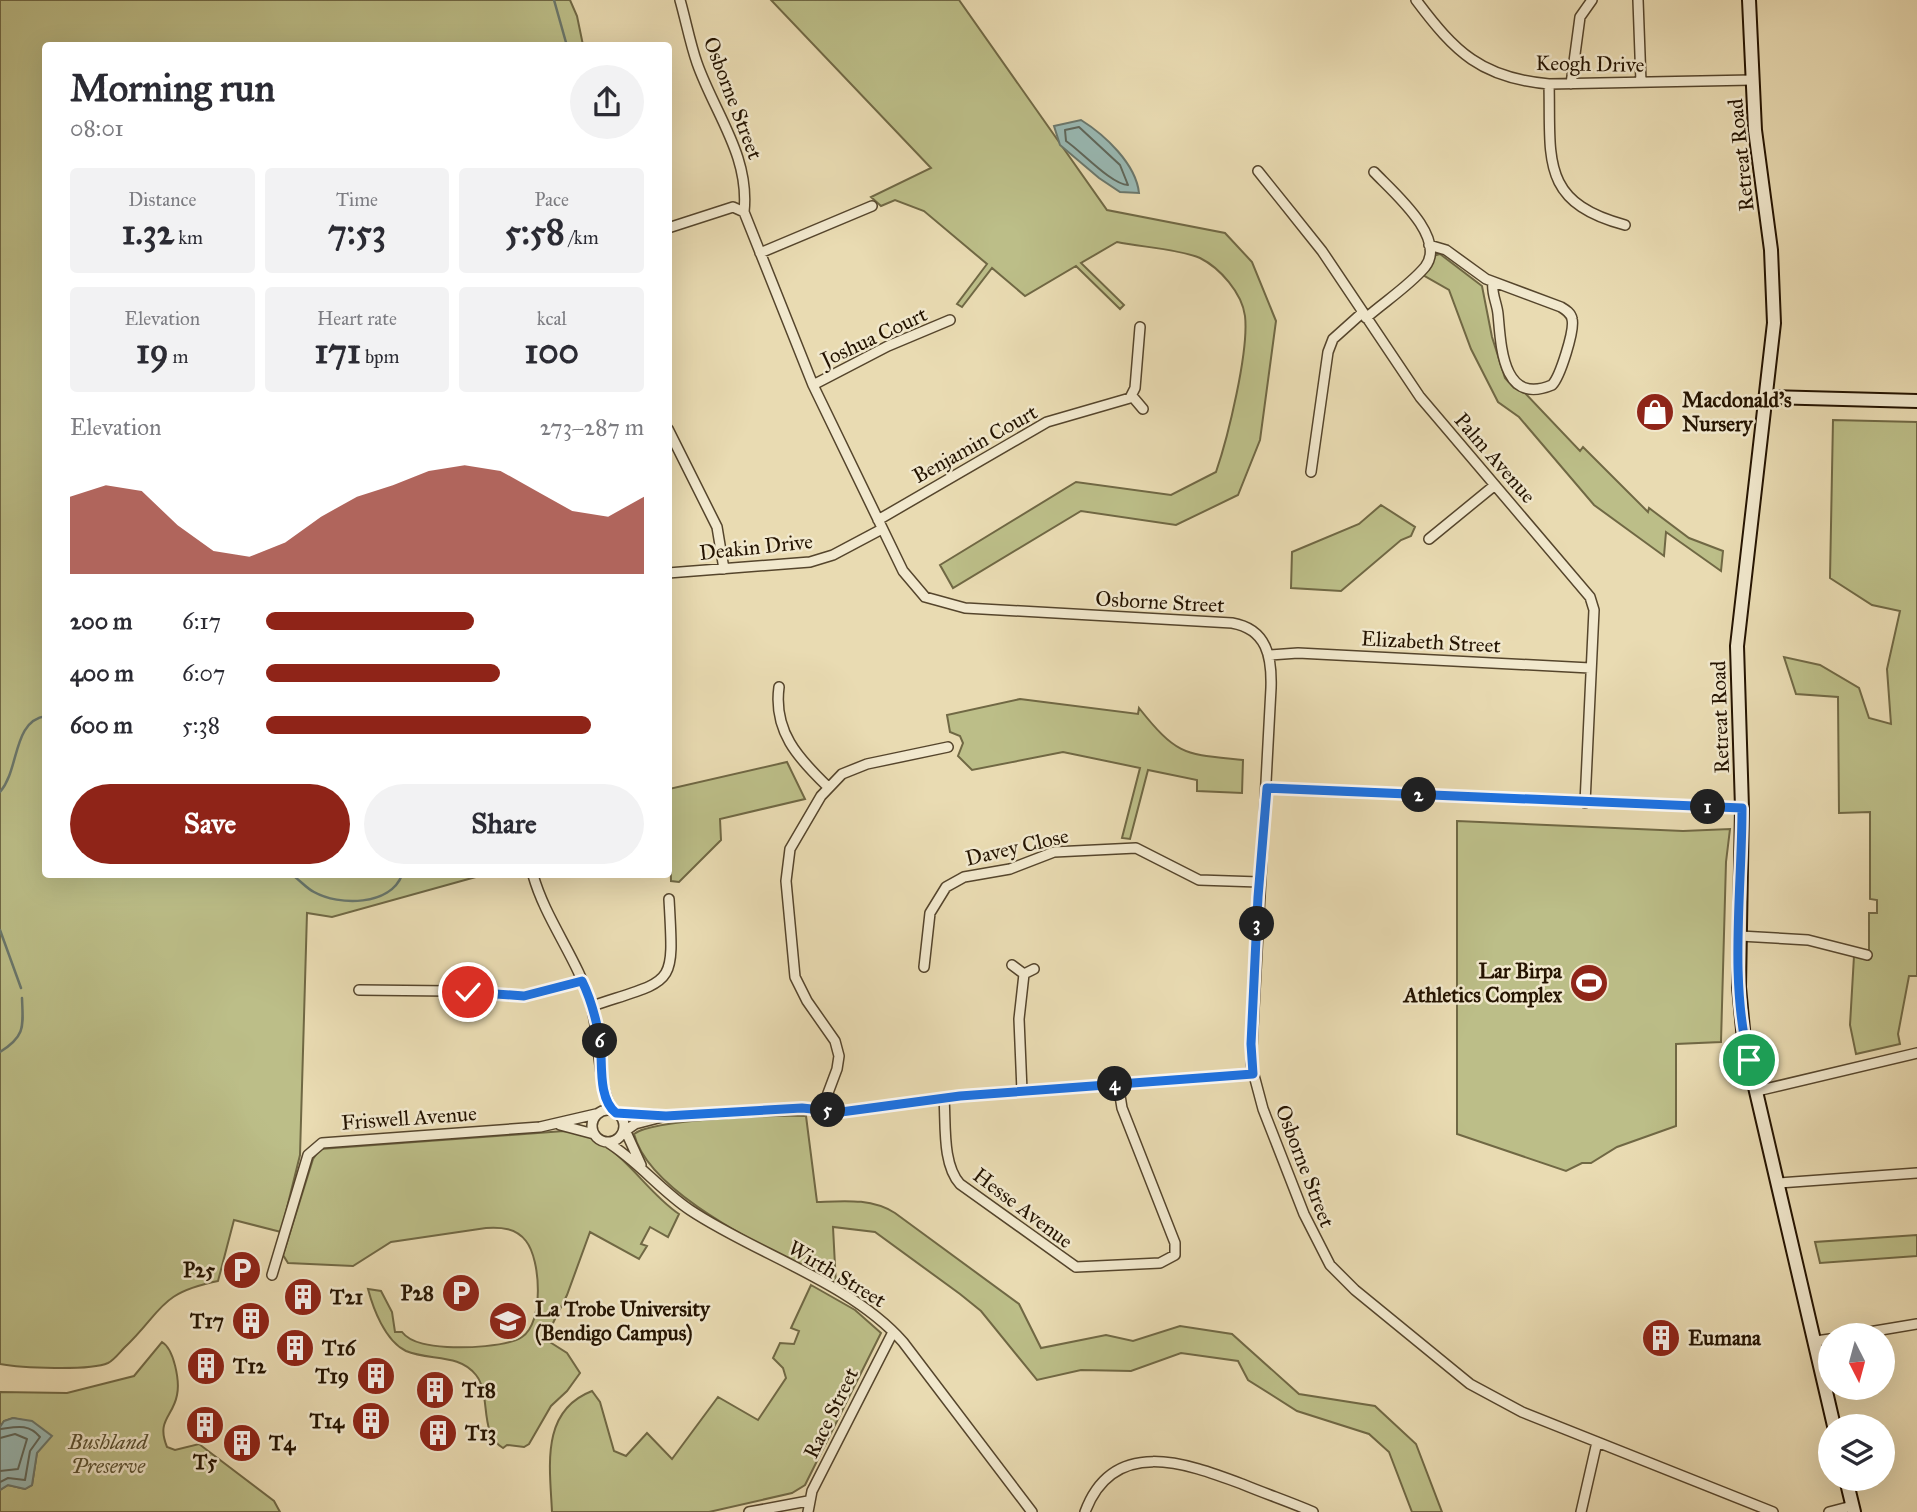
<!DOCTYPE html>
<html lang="en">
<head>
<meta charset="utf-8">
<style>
	:root { --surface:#fff; --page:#f2f2f3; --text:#2b2b33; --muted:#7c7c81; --accent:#8f2418 }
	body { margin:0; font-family:"IM FELL Great Primer",serif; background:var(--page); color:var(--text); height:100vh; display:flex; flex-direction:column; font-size:26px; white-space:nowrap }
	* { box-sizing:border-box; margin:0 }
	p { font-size:23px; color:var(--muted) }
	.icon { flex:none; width:38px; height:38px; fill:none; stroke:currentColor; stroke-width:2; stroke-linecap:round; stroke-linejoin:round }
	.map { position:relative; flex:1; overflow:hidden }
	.panel { position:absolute; left:42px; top:42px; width:630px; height:836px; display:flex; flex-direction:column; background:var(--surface); border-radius:7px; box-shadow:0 7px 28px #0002 }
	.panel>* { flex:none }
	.needle { width:46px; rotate:174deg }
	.controls { position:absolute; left:1818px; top:1323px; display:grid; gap:14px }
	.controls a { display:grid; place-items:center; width:77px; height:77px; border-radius:50%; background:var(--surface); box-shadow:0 7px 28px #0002; font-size:35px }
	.pin { position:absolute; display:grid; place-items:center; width:60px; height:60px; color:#fff; margin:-30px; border:4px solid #fff; border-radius:50%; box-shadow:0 2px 7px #0007 }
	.km { position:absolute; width:35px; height:35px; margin:-18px; border-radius:50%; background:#222; color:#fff; font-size:19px; line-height:35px; text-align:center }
	.round { display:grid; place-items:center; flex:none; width:74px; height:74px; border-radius:37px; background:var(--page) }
	.overview { display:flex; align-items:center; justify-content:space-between; height:119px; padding:0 28px }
	h1 { font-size:38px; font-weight:700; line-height:52px }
	.stats { display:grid; grid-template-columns:repeat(3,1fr); gap:10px; height:119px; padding:7px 28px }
	.stats div { display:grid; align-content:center; border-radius:7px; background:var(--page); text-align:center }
	.stats b { font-size:35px; font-weight:700 }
	.stats small { font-size:19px; font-weight:400 }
	.stats p { font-size:19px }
	.chart { height:196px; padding:14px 28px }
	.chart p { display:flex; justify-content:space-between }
	.chart svg { width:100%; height:126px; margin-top:7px; fill:var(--accent); opacity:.7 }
	.action { display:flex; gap:14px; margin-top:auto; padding:14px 28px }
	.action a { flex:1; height:80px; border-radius:42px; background:var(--accent); color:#fff; font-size:28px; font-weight:700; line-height:80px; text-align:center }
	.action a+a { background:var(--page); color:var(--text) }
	ul { padding:0 28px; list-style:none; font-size:23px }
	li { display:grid; grid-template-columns:112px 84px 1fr; align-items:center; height:52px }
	li i { height:18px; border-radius:9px; background:var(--accent) }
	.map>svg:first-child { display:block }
</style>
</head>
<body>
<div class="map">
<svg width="1917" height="1512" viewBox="0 0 1917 1512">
	<rect width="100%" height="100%" fill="#e9dbb2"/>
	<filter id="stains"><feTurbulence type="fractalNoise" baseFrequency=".00286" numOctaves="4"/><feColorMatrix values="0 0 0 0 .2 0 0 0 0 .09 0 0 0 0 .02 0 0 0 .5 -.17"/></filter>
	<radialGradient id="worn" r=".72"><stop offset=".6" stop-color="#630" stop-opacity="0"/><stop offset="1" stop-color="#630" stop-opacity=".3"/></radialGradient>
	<path fill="#bcbe88" stroke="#706844" stroke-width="2" d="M0 0H570L577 16 583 45 46 46V875H483L332 917 307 913 300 1155 281 1232 234 1220 218 1281C158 1293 163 1311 124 1348 120 1352 114 1360 108 1363 90 1371 20 1368 0 1364Z
		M771 0H959L1107 210 1225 233 1252 262 1276 321 1260 440 1238 495 1176 525 1081 511 953 588 940 565 1076 482 1171 495 1216 472C1228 437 1249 351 1245 316 1242 293 1220 268 1200 258 1180 249 1140 247 1117 242L1081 263 1124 305 1120 309 1076 266 1025 296 992 268 962 307 957 304 987 264 924 211 895 200 881 206 871 197 931 168Z
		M1440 254 1482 286 1492 337 1505 378 1514 388 1525 393 1580 451 1583 447 1648 512 1649 508 1689 538 1723 551 1721 571 1666 532 1664 556 1594 505 1519 417 1498 402 1471 349 1449 290 1423 275 1433 256Z
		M1833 420 1917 422V976H1909L1898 1034 1900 1044 1856 1054 1850 1025 1854 956 1869 959V913H1877V900L1870 899V812L1839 813 1838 697 1796 694 1784 657 1820 665 1859 688 1869 718 1891 724 1887 669 1900 611 1872 605 1830 578Z
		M1381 505 1415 527 1411 536 1401 540 1341 591 1291 588 1292 552 1359 524Z
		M1020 699 1138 714 1139 708C1178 757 1185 754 1243 760L1242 793 1197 791V780L1148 770 1130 839 1122 838 1140 768 1063 752 972 770 958 756 963 743 960 736 950 732 947 715Z
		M787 762 805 799 720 819 721 840 679 882 671 881 669 789Z
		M1457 821 1683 831 1730 829 1726 862 1721 1042 1676 1044V1126L1617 1147 1591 1163H1582L1566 1171 1457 1134Z
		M806 1116 817 1202C844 1201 871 1198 895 1213L1019 1304 1041 1348 1106 1335 1133 1341 1180 1326 1232 1334 1299 1394 1375 1406 1416 1444 1442 1512H1412L1389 1452 1369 1434 1297 1411 1248 1380 1238 1361 1181 1353 1131 1371 1081 1370 1037 1380 981 1311 960 1294 875 1232 833 1227 836 1285C780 1253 650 1198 634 1134 652 1119 777 1115 806 1116Z
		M564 1131C618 1135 639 1187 679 1214L668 1237 650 1227 641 1244 647 1246 639 1259 590 1232 567 1295 545 1339 567 1353 580 1373 567 1391 551 1406 529 1444 524 1447 507 1445 503 1448C478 1433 492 1395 476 1375 459 1353 429 1361 406 1351 385 1341 373 1308 368 1289L381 1291 392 1312 395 1332H402C411 1344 433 1346 447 1347 464 1348 507 1347 522 1337 544 1323 541 1260 526 1241 516 1228 501 1227 486 1228L391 1242 353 1266 288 1263 283 1255 313 1159 320 1149Z
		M1917 1235V1256L1820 1263 1815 1242Z
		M811 1285 855 1310 881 1333 805 1485 792 1493 709 1512H552C550 1467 540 1411 592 1391L600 1402 614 1451 626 1456 647 1433 672 1459 718 1397 758 1420 786 1378 783 1368 773 1358 780 1343 794 1344 799 1331 791 1328Z
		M162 1342C174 1349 180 1381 177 1395 173 1417 156 1420 167 1447L175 1450 199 1444 274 1501 280 1512H0V1490L8 1485 25 1489 32 1485 37 1452 32 1422 13 1418 4 1421 0 1427V1392L67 1393 134 1376Z"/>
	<path fill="#99b9b4" stroke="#6a776c" stroke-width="2" d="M1081 120C1105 135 1136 164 1139 193L1120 192 1099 178 1060 145 1054 126Z
		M13 1418 32 1421 52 1436 37 1453 32 1485 25 1489 8 1485 0 1490V1427L4 1421Z"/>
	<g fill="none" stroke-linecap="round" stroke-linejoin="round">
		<path stroke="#5e665a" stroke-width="2" d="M1079 127 1120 165 1128 185C1112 185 1081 151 1066 141L1065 130Z
			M0 1429C16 1427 28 1423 40 1437L30 1451 25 1480 8 1478 0 1482
			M0 1438 15 1434 27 1439 18 1469 0 1471"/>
		<path stroke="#6a776c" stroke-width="2.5" d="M554 0 567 46
			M0 792C20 769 12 721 46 716
			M292 875C300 880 306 888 314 892 339 906 390 906 402 875
			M0 930 21 988
			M0 1052C26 1036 23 1026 22 998"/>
		<defs>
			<path id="street" d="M680 0C686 21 690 43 697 63 715 114 750 156 744 212L813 385 903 571 925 597 965 608 1232 623C1267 629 1272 657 1271 688L1251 1064 1263 1109 1304 1214 1330 1265 1355 1290 1470 1384 1522 1412 1773 1512
				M1416 0C1455 52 1481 78 1549 84L1752 80
				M1638 0 1641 82
				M1549 84C1551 158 1539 202 1625 225
				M1571 84 1580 17 1592 0
				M1258 171 1322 251 1420 397 1590 597 1594 610 1585 803
				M668 228 733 207 744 212
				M1429 245 1446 250 1486 279 1561 307C1566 310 1571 313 1572 319 1575 330 1560 377 1552 385 1502 406 1501 345 1498 314 1497 303 1491 293 1493 282
				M760 253 872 206
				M1366 318C1384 302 1409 286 1425 267 1448 238 1392 191 1374 172
				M813 385 888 346 950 320
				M1132 396 1143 409
				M668 429 717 527 724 569
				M1311 472 1328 352 1333 339 1362 313
				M878 520 1047 422 1130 398 1135 388 1140 327
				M1429 539 1495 485
				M668 573 810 562 833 555 882 529
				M1270 655 1298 653 1590 668
				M779 687C773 731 798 758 827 786
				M1267 788 1742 808
				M533 875C546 921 578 959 591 1005 600 1035 597 1088 613 1111
				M1740 936 1808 940 1867 955
				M1012 965 1024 974 1034 969
				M924 967 930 913 946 887 964 877 1010 869 1054 852 1136 848 1199 880 1259 882
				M359 990 450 991 524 996 582 981
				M592 1006C676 978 674 989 669 899
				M1022 1091 1019 1019 1024 974
				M1757 1091 1917 1053
				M944 1098C946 1124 942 1164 960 1184L1076 1267 1160 1263 1175 1255V1243L1122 1108 1118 1083
				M822 1109 837 1069 839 1056 835 1041 807 1001 795 977 786 881 790 849 821 796 842 774 867 764 948 747
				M592 1126a16 16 0 1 1 32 0a16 16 0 1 1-32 0Z
				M616 1113 657 1115
				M560 1125 594 1134
				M625 1131 635 1124 666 1116 802 1108 841 1112 959 1096 1253 1074
				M626 1132 641 1165
				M607 1142C638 1161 660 1190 690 1210 756 1254 850 1282 903 1342L1032 1512
				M1779 1183 1917 1173
				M272 1275 308 1155 322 1143 540 1127 596 1114
				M1851 1335 1917 1324
				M1816 1341 1830 1339
				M749 1512 808 1501
				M808 1512 812 1491 893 1332
				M1085 1512C1113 1436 1186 1463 1242 1484 1266 1494 1290 1502 1313 1512
				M1581 1512 1597 1442
				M1829 1512 1852 1506"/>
			<path id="secondary" d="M1749 0 1755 130 1771 250 1774 323 1737 646 1742 808 1739 987 1744 1040 1834 1426
				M1767 397 1917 401
				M1846 1479 1854 1512"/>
		</defs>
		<use href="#street" stroke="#55452c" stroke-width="12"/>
		<use href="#secondary" stroke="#241300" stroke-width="16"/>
		<use href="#street" stroke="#f1e8cd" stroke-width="9"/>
		<use href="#secondary" stroke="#f1e8cd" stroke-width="12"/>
	</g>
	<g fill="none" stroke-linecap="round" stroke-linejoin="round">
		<defs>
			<path id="route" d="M468 992 524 996 582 981C591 999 596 1019 600 1039 603 1061 597 1098 616 1113L666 1116 802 1108 841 1112 960 1096 1253 1074 1251 1044 1258 897 1267 788 1742 808C1742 891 1729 979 1749 1060"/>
		</defs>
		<use href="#route" stroke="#fff" stroke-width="14"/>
		<use href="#route" stroke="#1a73e8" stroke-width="9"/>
	</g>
	<defs>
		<symbol id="shop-disc" viewBox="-11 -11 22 22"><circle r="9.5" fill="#8f2418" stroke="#f1e8cd"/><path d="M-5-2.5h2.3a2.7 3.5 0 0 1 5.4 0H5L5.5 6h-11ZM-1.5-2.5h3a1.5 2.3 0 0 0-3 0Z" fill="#fff"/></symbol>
		<symbol id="stadium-disc" viewBox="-11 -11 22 22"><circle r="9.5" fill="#8f2418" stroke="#f1e8cd"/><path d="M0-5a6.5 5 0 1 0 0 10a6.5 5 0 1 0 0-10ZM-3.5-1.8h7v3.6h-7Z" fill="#fff"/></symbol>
		<symbol id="parking-disc" viewBox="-11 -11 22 22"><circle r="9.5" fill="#8f2418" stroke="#f1e8cd"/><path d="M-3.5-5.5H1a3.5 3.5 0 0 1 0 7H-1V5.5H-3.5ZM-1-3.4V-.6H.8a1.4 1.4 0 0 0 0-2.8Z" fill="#fff"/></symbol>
		<symbol id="building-disc" viewBox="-11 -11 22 22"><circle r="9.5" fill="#8f2418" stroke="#f1e8cd"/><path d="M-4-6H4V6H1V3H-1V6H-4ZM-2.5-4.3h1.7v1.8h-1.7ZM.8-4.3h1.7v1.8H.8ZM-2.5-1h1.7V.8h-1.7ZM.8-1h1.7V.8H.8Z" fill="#fff"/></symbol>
		<symbol id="university-disc" viewBox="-11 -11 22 22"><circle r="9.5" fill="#8f2418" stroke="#f1e8cd"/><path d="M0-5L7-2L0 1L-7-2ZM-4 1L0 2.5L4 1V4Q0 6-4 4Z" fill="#fff"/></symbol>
	</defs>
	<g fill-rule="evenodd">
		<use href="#shop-disc" x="1633" y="390" width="44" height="44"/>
		<use href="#stadium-disc" x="1567" y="961" width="44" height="44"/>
		<use href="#parking-disc" x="220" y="1248" width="44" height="44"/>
		<use href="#parking-disc" x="439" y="1271" width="44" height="44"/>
		<use href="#building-disc" x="281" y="1275" width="44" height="44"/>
		<use href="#building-disc" x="229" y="1299" width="44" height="44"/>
		<use href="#university-disc" x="486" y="1299" width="44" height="44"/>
		<use href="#building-disc" x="1639" y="1316" width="44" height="44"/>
		<use href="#building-disc" x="273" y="1326" width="44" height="44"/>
		<use href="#building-disc" x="184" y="1344" width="44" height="44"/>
		<use href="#building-disc" x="354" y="1354" width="44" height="44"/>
		<use href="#building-disc" x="413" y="1368" width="44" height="44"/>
		<use href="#building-disc" x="349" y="1399" width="44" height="44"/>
		<use href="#building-disc" x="183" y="1403" width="44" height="44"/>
		<use href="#building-disc" x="416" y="1411" width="44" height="44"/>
		<use href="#building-disc" x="220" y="1421" width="44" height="44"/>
	</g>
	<g text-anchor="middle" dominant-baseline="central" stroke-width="5" stroke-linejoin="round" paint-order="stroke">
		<g font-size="21" fill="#241300" stroke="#f1e8cd">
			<text transform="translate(1590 64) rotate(1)">Keogh Drive</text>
			<text transform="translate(733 98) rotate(69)">Osborne Street</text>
			<text transform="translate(1741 155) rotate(-96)">Retreat Road</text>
			<text transform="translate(874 337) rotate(-25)">Joshua Court</text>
			<text transform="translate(975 444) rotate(-29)">Benjamin Court</text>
			<text transform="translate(1495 458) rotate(49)">Palm Avenue</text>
			<text transform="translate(756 547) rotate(-6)">Deakin Drive</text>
			<text transform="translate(1160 602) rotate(3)">Osborne Street</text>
			<text transform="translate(1431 642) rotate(3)">Elizabeth Street</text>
			<text transform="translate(1720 717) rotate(-92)">Retreat Road</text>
			<text transform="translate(1017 847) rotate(-13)">Davey Close</text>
			<text transform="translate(409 1118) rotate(-4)">Friswell Avenue</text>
			<text transform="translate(1305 1166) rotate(69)">Osborne Street</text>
			<text transform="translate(1023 1208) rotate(37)">Hesse Avenue</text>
			<text transform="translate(837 1274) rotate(31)">Wirth Street</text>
			<text transform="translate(831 1413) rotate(-64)">Race Street</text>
		</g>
		<g font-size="21" font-weight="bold" fill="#241300" stroke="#f1e8cd" text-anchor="start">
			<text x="1682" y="400">Macdonald’s<tspan x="1682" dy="24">Nursery</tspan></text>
			<text x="1562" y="971" text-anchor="end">Lar Birpa<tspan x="1562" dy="24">Athletics Complex</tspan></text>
			<text x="215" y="1270" text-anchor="end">P25</text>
			<text x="434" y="1293" text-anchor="end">P28</text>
			<text x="330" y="1297">T21</text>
			<text x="535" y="1309">La Trobe University<tspan x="535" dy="24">(Bendigo Campus)</tspan></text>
			<text x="224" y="1321" text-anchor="end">T17</text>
			<text x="1688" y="1338">Eumana</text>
			<text x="322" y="1348">T16</text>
			<text x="233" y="1366">T12</text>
			<text x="349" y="1376" text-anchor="end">T19</text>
			<text x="462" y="1390">T18</text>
			<text x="344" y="1421" text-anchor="end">T14</text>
			<text x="465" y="1433">T13</text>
			<text x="269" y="1443">T4</text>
			<text x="205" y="1462" text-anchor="middle">T5</text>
		</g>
		<g font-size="21" font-style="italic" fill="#594f30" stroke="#f1e8cd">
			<text x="108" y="1442">Bushland<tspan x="108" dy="24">Preserve</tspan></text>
		</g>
	</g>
	<rect width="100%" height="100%" filter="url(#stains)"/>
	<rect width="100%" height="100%" fill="url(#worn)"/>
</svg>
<div class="controls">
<a><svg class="needle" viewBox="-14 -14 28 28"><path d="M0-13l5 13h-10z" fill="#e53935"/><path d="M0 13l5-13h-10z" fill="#7c7c81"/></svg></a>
<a><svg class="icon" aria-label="layers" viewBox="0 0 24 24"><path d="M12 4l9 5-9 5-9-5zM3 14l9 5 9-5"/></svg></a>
</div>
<div class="pin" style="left:1749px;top:1060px;background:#1e9e55"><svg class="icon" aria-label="arrive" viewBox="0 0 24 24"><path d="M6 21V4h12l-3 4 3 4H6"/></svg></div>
<div class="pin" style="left:468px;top:992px;background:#d93025"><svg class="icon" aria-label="check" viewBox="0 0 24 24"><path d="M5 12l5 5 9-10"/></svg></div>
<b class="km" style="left:1708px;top:807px">1</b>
<b class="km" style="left:1419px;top:795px">2</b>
<b class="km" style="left:1257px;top:924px">3</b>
<b class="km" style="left:1115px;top:1084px">4</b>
<b class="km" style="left:828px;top:1110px">5</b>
<b class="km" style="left:600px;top:1041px">6</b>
<section class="panel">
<div class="overview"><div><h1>Morning run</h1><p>08:01</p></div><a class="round"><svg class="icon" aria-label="share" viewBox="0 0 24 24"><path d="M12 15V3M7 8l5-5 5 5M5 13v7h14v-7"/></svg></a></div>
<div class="stats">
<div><p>Distance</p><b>1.32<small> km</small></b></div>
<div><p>Time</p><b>7:53</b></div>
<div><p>Pace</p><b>5:58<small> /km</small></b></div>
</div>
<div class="stats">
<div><p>Elevation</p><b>19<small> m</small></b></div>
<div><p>Heart rate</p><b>171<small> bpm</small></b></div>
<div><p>kcal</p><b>100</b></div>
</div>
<div class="chart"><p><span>Elevation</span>273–287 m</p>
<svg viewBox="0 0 160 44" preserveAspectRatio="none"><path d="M0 44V17L10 13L20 15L30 27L40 36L50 38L60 33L70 24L80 17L90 13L100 8L110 6L120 8L130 15L140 22L150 24L160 17V44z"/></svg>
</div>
<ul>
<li><b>200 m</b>6:17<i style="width:55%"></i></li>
<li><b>400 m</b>6:07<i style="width:62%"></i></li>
<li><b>600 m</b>5:38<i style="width:86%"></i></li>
</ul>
<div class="action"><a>Save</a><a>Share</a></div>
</section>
</div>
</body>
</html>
